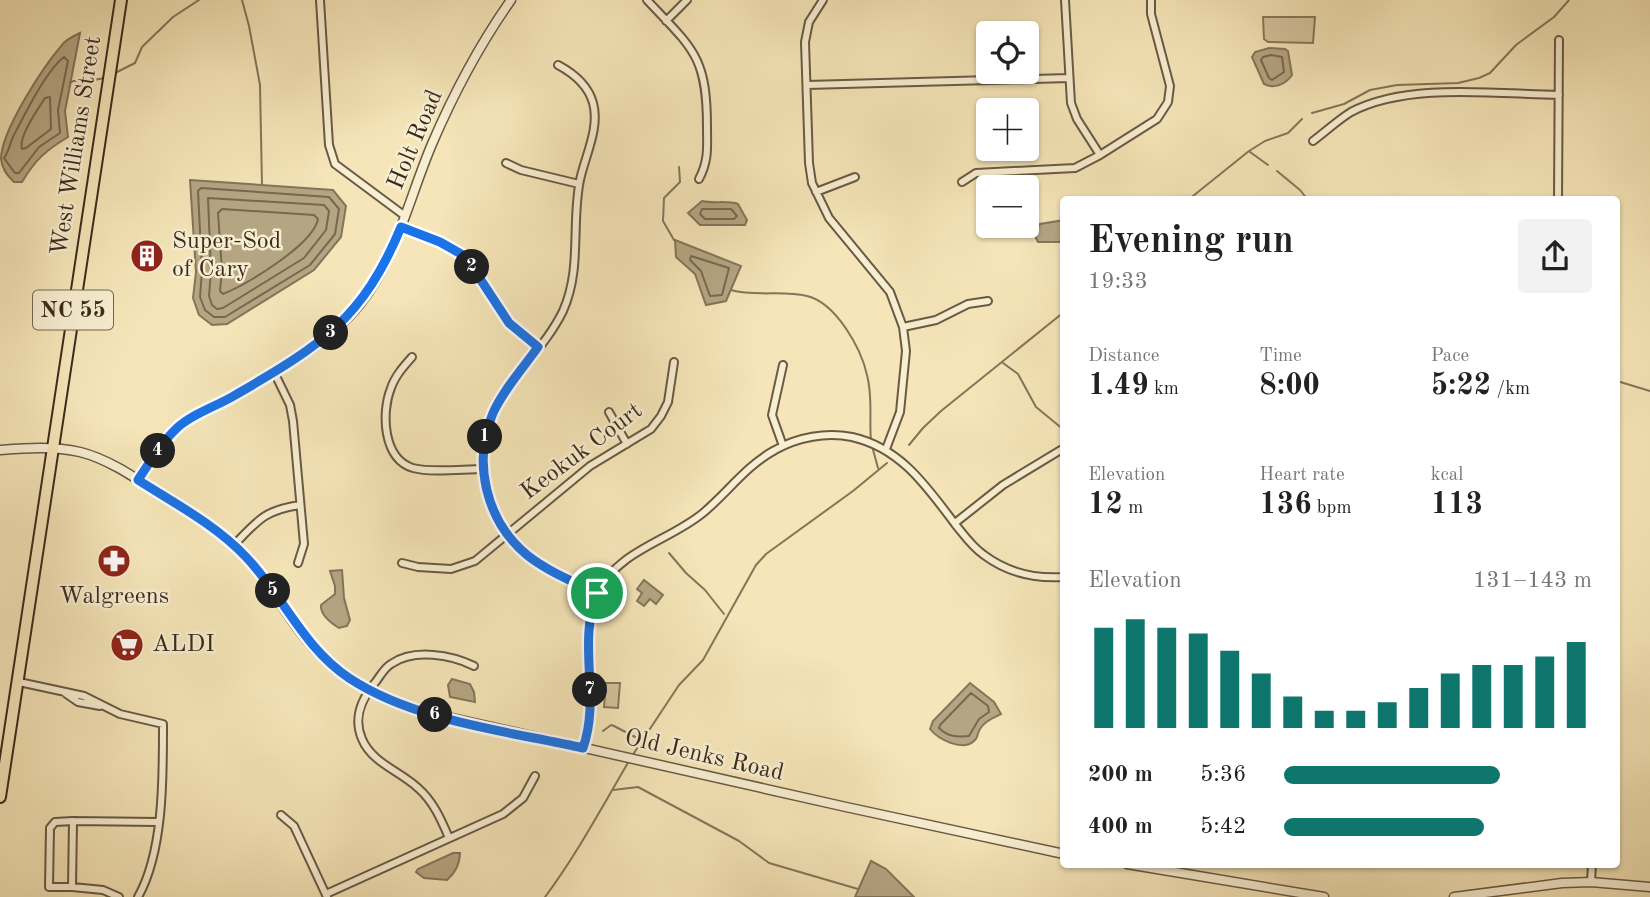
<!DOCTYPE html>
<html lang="en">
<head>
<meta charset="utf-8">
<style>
	:root { --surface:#fff; --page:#f2f2f2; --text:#222; --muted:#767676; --accent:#0f766e }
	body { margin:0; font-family:"Old Standard TT",serif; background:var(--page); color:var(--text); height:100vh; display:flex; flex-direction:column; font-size:26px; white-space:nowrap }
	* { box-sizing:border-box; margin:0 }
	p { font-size:23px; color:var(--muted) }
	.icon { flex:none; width:38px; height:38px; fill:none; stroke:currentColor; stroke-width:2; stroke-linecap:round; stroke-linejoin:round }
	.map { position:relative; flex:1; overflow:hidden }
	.sheet { position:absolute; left:1060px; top:196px; width:560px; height:672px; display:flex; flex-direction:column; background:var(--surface); border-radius:7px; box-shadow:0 2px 5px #0004 }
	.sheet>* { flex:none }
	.fabs { position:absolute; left:976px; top:21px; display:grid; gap:14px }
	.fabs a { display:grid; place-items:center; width:63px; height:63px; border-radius:7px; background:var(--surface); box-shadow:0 2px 5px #0004; font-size:35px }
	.pin { position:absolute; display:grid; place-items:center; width:60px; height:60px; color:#fff; margin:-30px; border:4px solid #fff; border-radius:50%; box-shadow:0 2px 7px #0007 }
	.km { position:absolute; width:35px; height:35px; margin:-18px; border-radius:50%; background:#222; color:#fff; font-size:19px; line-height:35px; text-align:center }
	.round { display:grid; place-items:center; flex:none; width:74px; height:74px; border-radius:7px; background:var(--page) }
	.head { display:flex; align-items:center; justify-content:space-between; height:119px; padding:0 28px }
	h1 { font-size:38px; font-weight:800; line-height:52px }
	.figures { display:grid; grid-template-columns:repeat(3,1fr); gap:10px; height:119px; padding:7px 28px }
	.figures div { display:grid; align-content:center }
	.figures b { font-size:30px; font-weight:800 }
	.figures small { font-size:19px; font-weight:400 }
	.figures p { font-size:19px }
	.chart { height:196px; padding:14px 28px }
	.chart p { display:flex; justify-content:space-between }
	.chart svg { width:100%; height:126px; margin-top:7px; stroke:var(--accent); stroke-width:6 }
	ul { padding:0 28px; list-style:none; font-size:23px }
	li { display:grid; grid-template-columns:112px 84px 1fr; align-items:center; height:52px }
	li i { height:18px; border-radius:9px; background:var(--accent) }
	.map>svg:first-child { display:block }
</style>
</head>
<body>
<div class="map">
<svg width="1650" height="897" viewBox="0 0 1650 897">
	<rect width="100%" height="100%" fill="#f5e5b8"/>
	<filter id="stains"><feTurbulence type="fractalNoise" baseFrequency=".00286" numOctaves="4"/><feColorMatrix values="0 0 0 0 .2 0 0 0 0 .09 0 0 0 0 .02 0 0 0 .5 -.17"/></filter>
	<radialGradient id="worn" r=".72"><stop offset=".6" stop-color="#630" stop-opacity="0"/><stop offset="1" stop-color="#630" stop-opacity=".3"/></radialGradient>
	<path fill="#d5c59e" stroke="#88785e" stroke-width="2" d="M1263 17H1315L1313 43 1268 42 1264 39Z
		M606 683H620L618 708 604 707Z"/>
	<path fill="#b5a683" stroke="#84755a" stroke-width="2" d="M80 33 65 111 68 137C45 151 36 159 22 182H14C7 175 2 169 1 159 1 131 43 67 62 45 66 39 74 36 80 33Z
		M1269 48 1285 49 1288 51 1292 75C1285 85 1274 89 1264 84L1252 57 1255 52Z
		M190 180 333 190 346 206 341 237 314 270 227 324 212 325 199 315 193 298 196 272Z
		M702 201C714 204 727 200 738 204L747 220 745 225H700L688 213Z
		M1064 220V242H1038L1034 234 1040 224Z
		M675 240 741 266 726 301 706 305 695 274 676 257Z
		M342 570 344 598 350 620 347 626 339 628C331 623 320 615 321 605L335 594V586L330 571Z
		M644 580 663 595 656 604 650 599 644 606 637 601 642 593 637 589Z
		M452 679 470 684 474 692 475 702 450 697 448 685Z
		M970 683 994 702 1001 714C993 718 983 722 979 731 976 737 979 736 974 741 962 752 938 739 930 729L933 721Z
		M453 853H460C460 864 455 873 447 880L424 878 416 872 418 869Z
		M871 861 886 869 914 897H855Z"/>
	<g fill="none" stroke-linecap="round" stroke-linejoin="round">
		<path stroke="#786850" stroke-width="2" d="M1271 55 1282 57 1284 72 1272 80 1269 78 1261 60 1263 57Z
			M64 57 68 61 58 110 60 133 39 147 19 173H15L4 158C10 150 10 141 15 133 26 112 46 71 64 57Z
			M50 97 51 129 26 148 22 149C18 137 38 109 45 98Z
			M201 188 329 197 339 209 335 234 310 265 225 317H214L205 310 200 297 202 271 198 191Z
			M208 198 324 205 329 211 326 230 304 258 223 308 217 309 212 305 209 296 211 271Z
			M222 209 314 215 318 219C313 245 247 284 223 294L220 291 222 271 218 213Z
			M702 209H731L737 216 734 219H705L700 214Z
			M691 256 729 268 722 295 710 296 701 271 690 260Z
			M971 693 988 706 989 712 979 719 969 736C957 737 948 737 939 728L940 725Z"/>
		<path stroke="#84755a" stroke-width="2" d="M242 0 249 26 260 85 262 185
			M113 74 135 63 142 47 173 17 199 0
			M70 83 73 81H88L105 78
			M1312 113 1344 104 1370 90 1397 85 1458 83 1479 78 1490 73 1516 45 1554 17 1569 0
			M1250 152 1268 165
			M1277 171 1300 190 1308 200
			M1188 200 1249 151 1265 141 1288 133 1302 119
			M674 240 663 221 664 198 680 182 679 167
			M731 290C756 297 782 290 807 296 836 303 861 348 867 375 873 397 869 419 871 441
			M1003 363 1018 374 1036 407 1064 430
			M1617 381 1650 391
			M909 445 923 428 941 411 1064 312
			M872 446 878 468
			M669 553 686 573 705 590 724 614
			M603 731 611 725 614 726 641 740
			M632 756 679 685 703 660 756 565 766 554 853 491 887 463
			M613 790 638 787 739 841 769 863 858 889
			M545 897C577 854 602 807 629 761"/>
		<defs>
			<path id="minor" d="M320 0 329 145 335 164 405 216
				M647 0C693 49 707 56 707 127 707 147 709 160 699 179
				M823 0 809 22 805 42 809 163 812 183 829 218 890 292 903 327 906 351 900 412 886 449
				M1065 0 1071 103 1077 119 1100 155
				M666 21 687 0
				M558 65C573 73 588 85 593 103 600 128 585 156 580 180 571 224 582 269 563 311 547 344 518 370 499 402 470 451 482 520 527 555 548 572 574 582 597 593
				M807 85 1069 78
				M1313 141C1325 132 1338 120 1351 112 1407 82 1497 94 1559 95
				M506 163 521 170 579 184
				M962 182 976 173 1075 168 1100 155 1157 119 1168 102 1170 86 1151 14V0
				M816 192 855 177
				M1558 200 1559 40
				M401 227 440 242 461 254 473 268 509 323 538 347
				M903 327 936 320 968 304 988 301
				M412 357C404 366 395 376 391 388 381 413 383 459 413 468 432 473 463 469 483 469
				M274 372 290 405 293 421 304 544 298 563
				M609 412 627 444
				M783 446 772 415 783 365
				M955 523 1003 485 1064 448
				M234 545C258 520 265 510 300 505
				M402 563 418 567 451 569 475 561 590 466 651 429 661 416 668 402 674 362
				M19 682 84 696 120 714 163 724C163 776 164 851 138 897
				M65 693 78 702 100 706
				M583 748C601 697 574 641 598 592 619 550 669 541 703 513 727 493 747 465 775 450 798 437 826 432 852 437 901 448 927 487 955 524 964 535 972 547 984 555 1008 573 1035 579 1064 577
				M281 815 294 826 327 897
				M449 838C441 819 433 801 418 788 400 771 372 763 362 739 353 718 361 700 374 684 380 677 383 669 391 664 414 648 452 655 474 666
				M1591 882 1592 864
				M72 887H49L50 828 55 822 73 821
				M326 894 503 814 523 798 535 776
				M119 897 103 890 72 887 73 821 158 822"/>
			<path id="tertiary" d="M0 450C27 448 53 446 80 452 112 460 141 482 169 500 196 517 224 533 246 557 269 582 284 613 306 639 333 673 372 694 412 709L846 807 1064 854
				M138 479C151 461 163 439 181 425 195 415 212 409 227 400 273 374 326 346 360 304 397 257 409 198 432 144 453 95 480 44 511 0
				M1127 864 1324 897
				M1454 897 1562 883 1591 882 1650 887"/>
			<path id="primary" d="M0 797 121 0"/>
		</defs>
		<use href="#minor" stroke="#695a44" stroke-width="10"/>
		<use href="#tertiary" stroke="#695a44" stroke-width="11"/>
		<use href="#primary" stroke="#3a2b1d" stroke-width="14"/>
		<use href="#minor" stroke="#f8eed1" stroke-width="6"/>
		<use href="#tertiary" stroke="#f8eed1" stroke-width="8"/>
		<use href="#primary" stroke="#f5e5b8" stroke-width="10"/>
	</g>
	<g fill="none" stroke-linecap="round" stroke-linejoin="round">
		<defs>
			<path id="route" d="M401 227 440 242 461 254 473 268 509 323 538 347C523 368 504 389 493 413 472 462 486 521 527 555 547 571 574 582 597 593 577 644 601 697 583 748 507 731 414 721 349 678 302 646 284 597 246 557 216 525 174 503 138 480 150 462 161 443 177 428 193 413 218 406 237 394 320 346 363 319 401 227Z"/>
		</defs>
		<use href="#route" stroke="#fff" stroke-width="14"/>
		<use href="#route" stroke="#1a73e8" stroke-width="9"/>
	</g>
	<defs>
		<symbol id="building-disc" viewBox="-11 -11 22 22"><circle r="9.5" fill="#8f2418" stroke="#f8eed1"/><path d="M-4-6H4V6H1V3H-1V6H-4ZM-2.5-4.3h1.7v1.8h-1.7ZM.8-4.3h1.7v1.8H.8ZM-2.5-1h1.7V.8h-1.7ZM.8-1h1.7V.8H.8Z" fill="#fff"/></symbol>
		<symbol id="pharmacy-disc" viewBox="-11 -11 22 22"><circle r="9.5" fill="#8f2418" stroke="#f8eed1"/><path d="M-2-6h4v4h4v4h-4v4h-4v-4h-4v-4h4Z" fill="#fff"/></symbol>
		<symbol id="supermarket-disc" viewBox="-11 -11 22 22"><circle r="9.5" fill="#8f2418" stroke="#f8eed1"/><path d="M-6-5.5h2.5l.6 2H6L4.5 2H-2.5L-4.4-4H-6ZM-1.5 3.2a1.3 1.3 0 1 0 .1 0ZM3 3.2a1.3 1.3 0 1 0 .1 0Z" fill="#fff"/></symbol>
	</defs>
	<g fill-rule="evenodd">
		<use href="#building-disc" x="128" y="237" width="38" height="38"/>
		<use href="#pharmacy-disc" x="95" y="542" width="38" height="38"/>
		<use href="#supermarket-disc" x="108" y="626" width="38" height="38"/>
	</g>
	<g text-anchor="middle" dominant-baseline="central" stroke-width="5" stroke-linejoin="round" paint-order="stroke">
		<rect fill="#f8eed1" stroke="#736653" stroke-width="2" x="33" y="290.5" width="80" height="39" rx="5"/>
		<g font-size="23" font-weight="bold" fill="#3a2b1d">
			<text x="73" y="310">NC 55</text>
		</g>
		<g font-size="24" fill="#3a2b1d" stroke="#f8eed1">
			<text transform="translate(416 140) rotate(-67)">Holt Road</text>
			<text transform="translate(77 146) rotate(-81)">West Williams Street</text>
			<text transform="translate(582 452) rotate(-37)">Keokuk Court</text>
			<text transform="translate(704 756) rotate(13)">Old Jenks Road</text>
		</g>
		<g font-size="24" fill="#3a2b1d" stroke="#f8eed1" text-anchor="start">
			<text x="172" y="242">Super-Sod<tspan x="172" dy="28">of Cary</tspan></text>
			<text x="114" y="597" text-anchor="middle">Walgreens</text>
			<text x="152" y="645">ALDI</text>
		</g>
	</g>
	<rect width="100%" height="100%" filter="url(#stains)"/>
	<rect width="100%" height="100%" fill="url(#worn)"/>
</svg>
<div class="fabs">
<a><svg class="icon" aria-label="locate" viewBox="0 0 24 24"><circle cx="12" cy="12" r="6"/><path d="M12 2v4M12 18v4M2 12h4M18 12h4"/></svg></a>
<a>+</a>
<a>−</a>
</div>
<div class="pin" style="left:597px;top:593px;background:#1e9e55"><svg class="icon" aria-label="arrive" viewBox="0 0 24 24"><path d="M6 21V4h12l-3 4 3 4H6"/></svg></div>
<b class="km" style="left:485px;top:437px">1</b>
<b class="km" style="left:472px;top:267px">2</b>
<b class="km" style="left:331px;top:333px">3</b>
<b class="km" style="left:158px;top:451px">4</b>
<b class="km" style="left:273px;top:591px">5</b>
<b class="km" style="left:435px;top:715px">6</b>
<b class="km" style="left:590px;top:690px">7</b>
<section class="sheet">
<div class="head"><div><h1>Evening run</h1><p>19:33</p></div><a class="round"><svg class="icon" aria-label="share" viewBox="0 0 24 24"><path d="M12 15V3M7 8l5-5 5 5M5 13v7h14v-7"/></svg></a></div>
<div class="figures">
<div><p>Distance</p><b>1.49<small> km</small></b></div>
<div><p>Time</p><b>8:00</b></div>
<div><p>Pace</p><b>5:22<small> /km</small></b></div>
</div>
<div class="figures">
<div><p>Elevation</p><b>12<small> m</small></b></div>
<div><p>Heart rate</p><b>136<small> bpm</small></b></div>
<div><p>kcal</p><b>113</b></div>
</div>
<div class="chart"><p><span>Elevation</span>131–143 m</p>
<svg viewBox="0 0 160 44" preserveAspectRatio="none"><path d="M5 44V9M15 44V6M25 44V9M35 44V11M45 44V17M55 44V25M65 44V33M75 44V38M85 44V38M95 44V35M105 44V30M115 44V25M125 44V22M135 44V22M145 44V19M155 44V14"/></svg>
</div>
<ul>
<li><b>200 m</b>5:36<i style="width:70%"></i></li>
<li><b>400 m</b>5:42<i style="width:65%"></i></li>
</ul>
</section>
</div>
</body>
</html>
